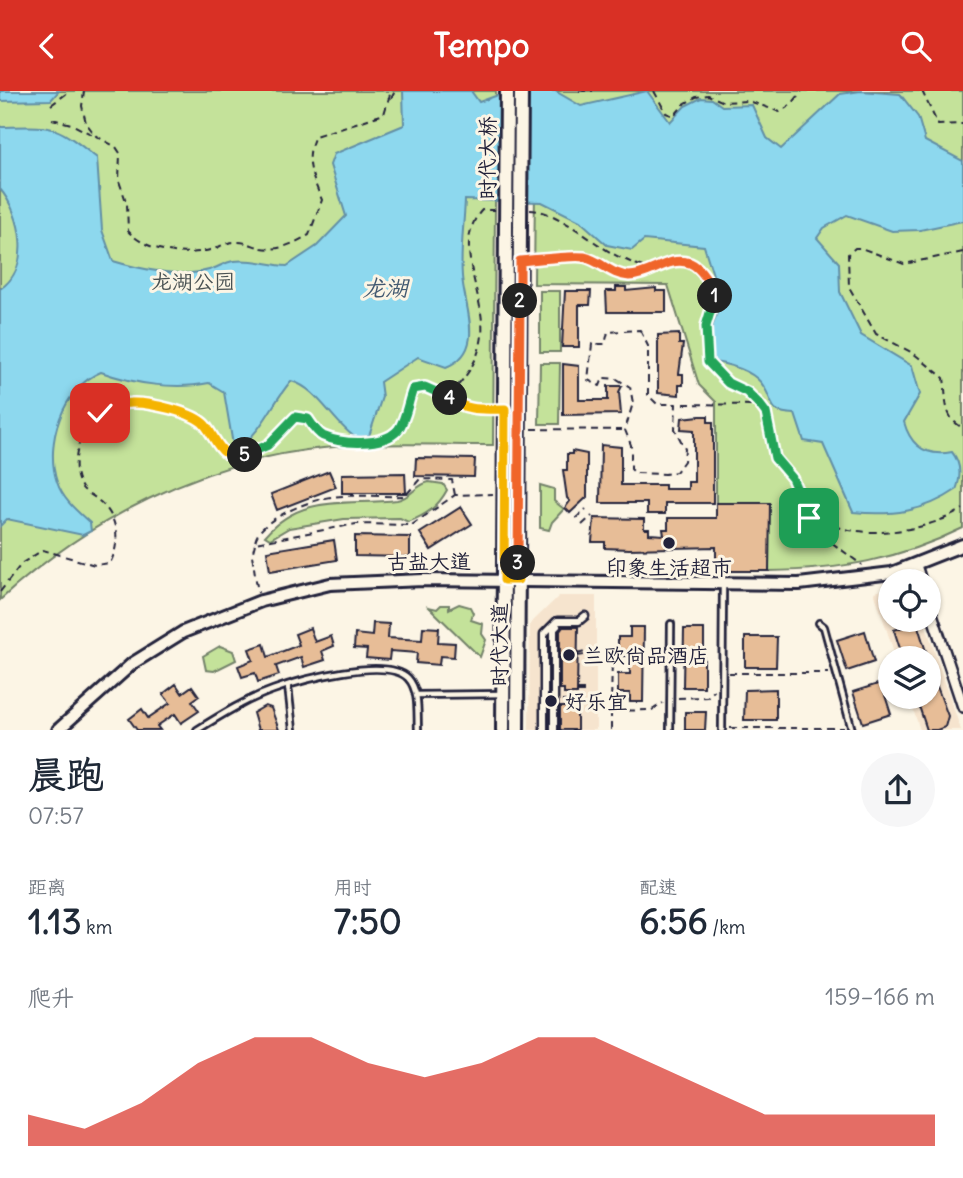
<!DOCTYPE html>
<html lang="zh">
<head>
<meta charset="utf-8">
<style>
	:root { --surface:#fff; --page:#f6f6f7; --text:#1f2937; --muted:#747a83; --accent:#d93025 }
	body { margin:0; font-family:Delius,"LXGW WenKai TC",sans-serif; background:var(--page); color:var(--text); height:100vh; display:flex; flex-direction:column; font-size:26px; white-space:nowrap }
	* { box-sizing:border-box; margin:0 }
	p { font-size:23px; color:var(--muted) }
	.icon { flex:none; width:38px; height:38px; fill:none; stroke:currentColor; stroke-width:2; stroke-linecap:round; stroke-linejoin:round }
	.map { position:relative; height:639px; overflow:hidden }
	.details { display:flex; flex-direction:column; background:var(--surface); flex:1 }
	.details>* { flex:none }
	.buttons { position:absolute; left:878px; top:478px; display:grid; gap:14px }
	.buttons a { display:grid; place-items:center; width:63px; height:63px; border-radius:50%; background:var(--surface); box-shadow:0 2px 5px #0004; font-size:35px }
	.pin { position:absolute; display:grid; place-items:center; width:60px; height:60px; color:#fff; margin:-30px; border-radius:14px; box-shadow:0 4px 10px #0006 }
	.km { position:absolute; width:35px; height:35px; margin:-18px; border-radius:50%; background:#222; color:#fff; font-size:19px; line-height:35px; text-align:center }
	.round { display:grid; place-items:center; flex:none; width:74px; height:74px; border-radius:37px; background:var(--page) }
	.head { display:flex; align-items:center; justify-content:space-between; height:119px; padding:0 28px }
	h1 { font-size:38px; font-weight:800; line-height:52px }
	.metrics { display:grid; grid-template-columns:repeat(3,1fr); gap:10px; height:119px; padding:7px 28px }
	.metrics div { display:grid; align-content:center }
	.metrics b { font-size:35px; font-weight:800 }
	.metrics small { font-size:19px; font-weight:400 }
	.metrics p { font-size:19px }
	.chart { height:196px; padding:14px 28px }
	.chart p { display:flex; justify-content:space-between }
	.chart svg { width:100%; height:126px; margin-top:7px; fill:var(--accent); opacity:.7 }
	header { display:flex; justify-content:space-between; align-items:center; height:91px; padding:0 28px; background:var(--accent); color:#fff; font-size:32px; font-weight:800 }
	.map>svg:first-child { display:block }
</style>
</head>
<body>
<header><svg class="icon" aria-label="back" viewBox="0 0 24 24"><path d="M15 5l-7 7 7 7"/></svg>Tempo<svg class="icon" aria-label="search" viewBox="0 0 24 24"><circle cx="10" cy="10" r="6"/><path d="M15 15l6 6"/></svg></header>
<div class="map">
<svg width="963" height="639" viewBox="0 0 963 639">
	<rect width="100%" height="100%" fill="#fcf5e5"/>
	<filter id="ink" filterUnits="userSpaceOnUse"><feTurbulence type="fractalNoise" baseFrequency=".0143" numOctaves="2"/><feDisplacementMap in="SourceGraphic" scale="14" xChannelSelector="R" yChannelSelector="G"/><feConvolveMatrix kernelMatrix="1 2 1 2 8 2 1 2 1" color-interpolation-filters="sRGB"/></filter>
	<g filter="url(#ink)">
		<path fill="#f6e4ce" d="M891 497V528L924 529 961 639H920L909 606H929V567H896L874 501Z
			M559 505H596V639H529L530 533Z"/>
		<path fill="#c4e29a" stroke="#73826a" stroke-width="2" d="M0 0H496L493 354C437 354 379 351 323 357 204 369 87 429 0 509Z
			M536 0H963V437C898 469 840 479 769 480L716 413V311L699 294 668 194 534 193Z
			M540 200H560V261H540Z
			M540 272H560L559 333H539Z
			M429 391 443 393 447 399C438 416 426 424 408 431L400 427 344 428 289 437 270 448 265 445C302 402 347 415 397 409 411 407 415 394 429 391Z
			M540 394 554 398V410L564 418 552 431 549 439 540 437Z
			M459 513 470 516 473 522 471 529 483 533 482 543 486 549 480 566 429 516 437 518 441 514H449V518Z
			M220 555 233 560 236 569 214 580 206 579 203 565Z"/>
		<path fill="#8dd8ee" stroke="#628fa6" stroke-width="2" d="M0 0H59L51 9 0 10Z
			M403 0H471L479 11 509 0H555L581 15 647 0 670 31 685 15 701 7 712 8 722 15 752 14 767 47 781 58 840 3 861 0 900 3 918 26 925 50 963 70V130L920 139 892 140 847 124 824 137 817 147 839 172 840 201 861 244 912 275 920 303 904 331C911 356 927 366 952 361 961 372 961 386 956 399 924 421 891 425 853 421L823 353 804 350 795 323C767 322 775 313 764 296 755 280 732 274 714 271L710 257 711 239 721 210 704 155 644 149 632 159 607 154 580 130 542 111 465 109C464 133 460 160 462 185 464 216 487 260 446 276L418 266 380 291 382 306 369 345 356 347C333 332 318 297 291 290 273 310 263 341 238 356L233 354 224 301 209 292C175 299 134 293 101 281 63 296 44 353 57 391 63 409 77 420 90 432L91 440 83 444 7 428 0 435V198C32 177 22 124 0 98V36C55 35 53 32 97 67L102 139 113 170C139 178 182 187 209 179 217 177 225 171 234 170 251 167 269 174 287 175L317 155 346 125 330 74 334 63 404 34Z"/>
		<path fill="#e7bd97" stroke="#22223b" stroke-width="2" d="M616 196H626V200L656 197V200H666V221H607L606 200H616Z
			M565 200H591L590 214H579V256H562Z
			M679 243V253H683L679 283H683V294H679V304L658 302V244Z
			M563 273 579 275V309H608V295H622L619 301 621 323 563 324Z
			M700 325H708V331H713V412H665V423H647V412H600L601 354 621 356V394H665V398H688V391H694V339L681 338 682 327Z
			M572 360 587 363V406L570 422 565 417 570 410 567 407 563 379H567V363H572Z
			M416 367 475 368 474 386 415 385Z
			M329 380 336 396 277 419 271 403Z
			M405 382 406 402H342V383Z
			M716 412H770L769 480H716V456L629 458 605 457V451H592L594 427 644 428V438H649V443L664 444 663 438H668V427H716Z
			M461 416 472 433 431 459 420 442Z
			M355 445 410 446V466L355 465Z
			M334 449 337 469 270 480 267 460Z
			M373 532 389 533 388 547 422 549 423 536 439 537 438 551 455 552 454 566 440 565 439 574 416 572 417 562 404 561 390 560 389 569 366 567 367 558 354 557 355 543 372 545Z
			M917 532 928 567H903L894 539Z
			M563 536H578L577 603H564V598H560V540Z
			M630 536H644L643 611H630V602H618V583H630V565H618V546H630Z
			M310 537 315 551 331 545 334 555 322 560 325 569 304 576 301 566 276 575 279 584 258 591 255 582 242 586 238 575 253 569 249 558 264 553 268 566 299 554 295 543Z
			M684 538H704V596H683Z
			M865 540 874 571 847 580 837 549Z
			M745 546H777L776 576H745Z
			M929 574 948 625 945 636 937 639H927L916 606H929Z
			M881 592 891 623 863 632 853 601Z
			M176 593 182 602 192 595 199 605 192 610 199 620 181 632 175 623 157 635 160 639H137L129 628 142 618 148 627 170 612 163 603Z
			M776 598V629H744L745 599Z
			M265 615 271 617 279 639H258L253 622Z
			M560 616H577V639H560Z
			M685 621H706L705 639H685Z"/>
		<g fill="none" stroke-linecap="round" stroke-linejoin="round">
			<defs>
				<path id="service" d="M819 532 824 536 852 639
					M288 595 293 639
					M416 604 503 603
					M197 639C221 624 247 608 273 599 300 589 387 565 408 587 420 600 417 623 418 639
					M670 639 671 533
					M722 639 723 494"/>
				<path id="pedestrian" d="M544 639V543L557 530H579L585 525
					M554 639V538L557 535"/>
				<path id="minor" d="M916 474 921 490
					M929 514 963 616"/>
				<path id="tertiary" d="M58 639 133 572 183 541 261 510 330 493 423 489 799 493 892 482 963 454"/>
				<path id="secondary" d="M503 639 506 135
					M517 639 520 134"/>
			</defs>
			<use href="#service" stroke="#22223b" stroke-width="10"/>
			<use href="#pedestrian" stroke="#22223b" stroke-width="11"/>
			<use href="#minor" stroke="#22223b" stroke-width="14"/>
			<use href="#tertiary" stroke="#22223b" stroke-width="16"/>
			<use href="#secondary" stroke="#22223b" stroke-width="18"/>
			<path stroke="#22223b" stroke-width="2" stroke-dasharray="7 5" stroke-linecap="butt" d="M84 0 82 15 86 32 96 45 116 56 120 62 119 90 127 113 128 140C146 160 183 166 210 159 219 157 225 151 235 151 245 150 253 155 262 157 280 160 294 152 309 144L322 109C312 86 304 68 315 45L384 23 391 0
				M579 0H593
				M654 0 666 22 674 25 684 13 696 6 708 4 724 11 749 10 780 21 792 13 802 0
				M922 0 938 34 963 33
				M391 8 395 0
				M51 14 70 0
				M52 28 71 33 93 44
				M530 119C560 119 597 158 626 169 634 173 643 177 652 177 658 178 665 172 672 171 695 165 706 187 715 204L706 235 708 271 728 292 757 308 766 322 775 367 792 388 801 414C814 422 830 435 845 438 882 446 931 438 963 418
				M963 161 904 173 861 157H855L848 163 849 196 876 243 913 262 944 287C947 307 942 326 963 337
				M529 169C543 169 575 164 586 167 613 175 623 195 654 178
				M640 239 648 255V304L657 313H676L675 338 685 358 684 370 676 381 665 383 635 382 631 378V354L625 339 633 312 630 296 617 288 603 287 600 295 588 289 592 253H605L608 241Z
				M436 299 455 298C468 283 477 270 481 251 490 209 449 155 482 119H497
				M684 313 759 314
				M531 338 624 339
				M455 404 452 389 420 388 405 405C381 406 356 403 332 406 312 408 256 429 255 452L356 433 412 434 455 404 493 403
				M802 415 820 443 862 474
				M576 427 586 418
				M582 434 592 425
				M255 453 252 464 258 502
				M0 501 22 472 43 459 95 474 110 472C121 452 118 425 99 410 94 405 86 402 82 397 71 381 76 356 84 341 106 303 160 308 194 326 213 336 215 368 240 366 266 363 276 340 295 326L308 328 320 344 349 351 389 346 398 339 413 298C435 294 443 305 459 315 469 321 483 318 493 318
				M577 563 589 560
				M577 565 585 564
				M729 582H828
				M577 599H585
				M577 601H585
				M678 607 707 606 715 599
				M571 608V616
				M562 610H569
				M611 618 612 565
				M730 637H844
				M611 639V620L652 619 663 612"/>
			<use href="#service" stroke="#fcf5e5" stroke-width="4.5"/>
			<use href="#pedestrian" stroke="#fcf5e5" stroke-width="6"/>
			<use href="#minor" stroke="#fcf5e5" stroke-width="9"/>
			<use href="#tertiary" stroke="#fcf5e5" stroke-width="10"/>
			<use href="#secondary" stroke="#fcf5e5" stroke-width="12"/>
			<defs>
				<path id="secondary-bridge" d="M520 134 521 0
					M506 135 507 0"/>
			</defs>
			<use href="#secondary-bridge" stroke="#22223b" stroke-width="18" stroke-linecap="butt"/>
			<use href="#secondary-bridge" stroke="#fcf5e5" stroke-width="12"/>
		</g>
	</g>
	<g fill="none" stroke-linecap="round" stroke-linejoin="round" filter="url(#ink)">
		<defs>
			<path id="split-1" d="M715 205 706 235 708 271 728 292 747 301 760 314 766 322 775 367 792 387 809 427"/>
			<path id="split-2" d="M520 210V170C534 169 573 164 584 166 601 170 611 184 629 185 651 185 668 164 690 172 702 177 711 194 715 205"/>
			<path id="split-3" d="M518 472 520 210"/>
			<path id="split-4" d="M450 307C467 321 484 318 505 318L504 489H518V472"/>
			<path id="split-5" d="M245 364 268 354 295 326 308 328C312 334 317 342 323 345 341 353 383 356 398 339 406 329 408 310 413 298L425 296 450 307"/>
			<path id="split-6" d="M100 322C110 316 119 312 131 312 148 311 194 321 205 334 218 350 220 370 245 364"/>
		</defs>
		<use href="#split-1" stroke="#fff" stroke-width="14"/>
		<use href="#split-2" stroke="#fff" stroke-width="14"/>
		<use href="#split-3" stroke="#fff" stroke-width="14"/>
		<use href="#split-4" stroke="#fff" stroke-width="14"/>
		<use href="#split-5" stroke="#fff" stroke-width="14"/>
		<use href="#split-6" stroke="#fff" stroke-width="14"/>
		<use href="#split-1" stroke="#22a559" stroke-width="9"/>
		<use href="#split-2" stroke="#f0652b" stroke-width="9"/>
		<use href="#split-3" stroke="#f0652b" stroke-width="9"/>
		<use href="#split-4" stroke="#f5b400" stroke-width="9"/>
		<use href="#split-5" stroke="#22a559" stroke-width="9"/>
		<use href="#split-6" stroke="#f5b400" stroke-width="9"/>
	</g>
	<g fill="#22223b" stroke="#fcf5e5" stroke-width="2.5">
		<circle cx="669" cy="452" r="7"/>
		<circle cx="569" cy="564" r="7"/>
		<circle cx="551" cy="610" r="7"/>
	</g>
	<g text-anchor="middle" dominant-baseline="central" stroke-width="6" stroke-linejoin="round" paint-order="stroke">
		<g font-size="21" fill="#22223b" stroke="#fcf5e5">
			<text transform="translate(487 67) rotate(-90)">时代大桥</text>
			<text x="429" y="470">古盐大道</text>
			<text transform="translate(499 554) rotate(-90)">时代大道</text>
		</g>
		<g font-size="21" fill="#4a5253" stroke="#fcf5e5">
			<text x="193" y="190">龙湖公园</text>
		</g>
		<g font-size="21" fill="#22223b" stroke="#fcf5e5" text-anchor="start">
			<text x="669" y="476" text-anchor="middle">印象生活超市</text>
			<text x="583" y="564">兰欧尚品酒店</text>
			<text x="565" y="610">好乐宜</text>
		</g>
		<g font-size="23" font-style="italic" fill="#425971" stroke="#fcf5e5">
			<text x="385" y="196">龙湖</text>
		</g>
	</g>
</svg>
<div class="buttons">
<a><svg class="icon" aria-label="locate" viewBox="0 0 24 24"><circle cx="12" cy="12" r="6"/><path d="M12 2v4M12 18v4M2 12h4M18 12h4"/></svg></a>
<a><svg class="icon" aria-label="layers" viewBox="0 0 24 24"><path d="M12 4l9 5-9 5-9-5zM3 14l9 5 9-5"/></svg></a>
</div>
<div class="pin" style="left:809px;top:427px;background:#1e9e55"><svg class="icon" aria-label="arrive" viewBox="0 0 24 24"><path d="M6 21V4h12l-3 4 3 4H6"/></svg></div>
<div class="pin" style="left:100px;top:322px;background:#d93025"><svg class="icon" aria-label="check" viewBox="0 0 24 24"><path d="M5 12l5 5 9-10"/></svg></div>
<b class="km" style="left:715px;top:205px">1</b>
<b class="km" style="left:520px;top:210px">2</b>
<b class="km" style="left:518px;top:472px">3</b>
<b class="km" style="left:450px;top:307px">4</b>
<b class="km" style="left:245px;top:364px">5</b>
</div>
<section class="details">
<div class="head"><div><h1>晨跑</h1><p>07:57</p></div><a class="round"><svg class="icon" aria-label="share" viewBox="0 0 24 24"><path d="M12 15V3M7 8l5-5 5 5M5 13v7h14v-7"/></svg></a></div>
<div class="metrics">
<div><p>距离</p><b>1.13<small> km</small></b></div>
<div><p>用时</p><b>7:50</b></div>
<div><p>配速</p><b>6:56<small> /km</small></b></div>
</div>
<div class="chart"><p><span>爬升</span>159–166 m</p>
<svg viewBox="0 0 160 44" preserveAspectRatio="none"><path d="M0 44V33L10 38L20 29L30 15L40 6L50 6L60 15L70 20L80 15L90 6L100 6L110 15L120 24L130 33L140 33L150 33L160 33V44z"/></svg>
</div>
</section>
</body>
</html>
